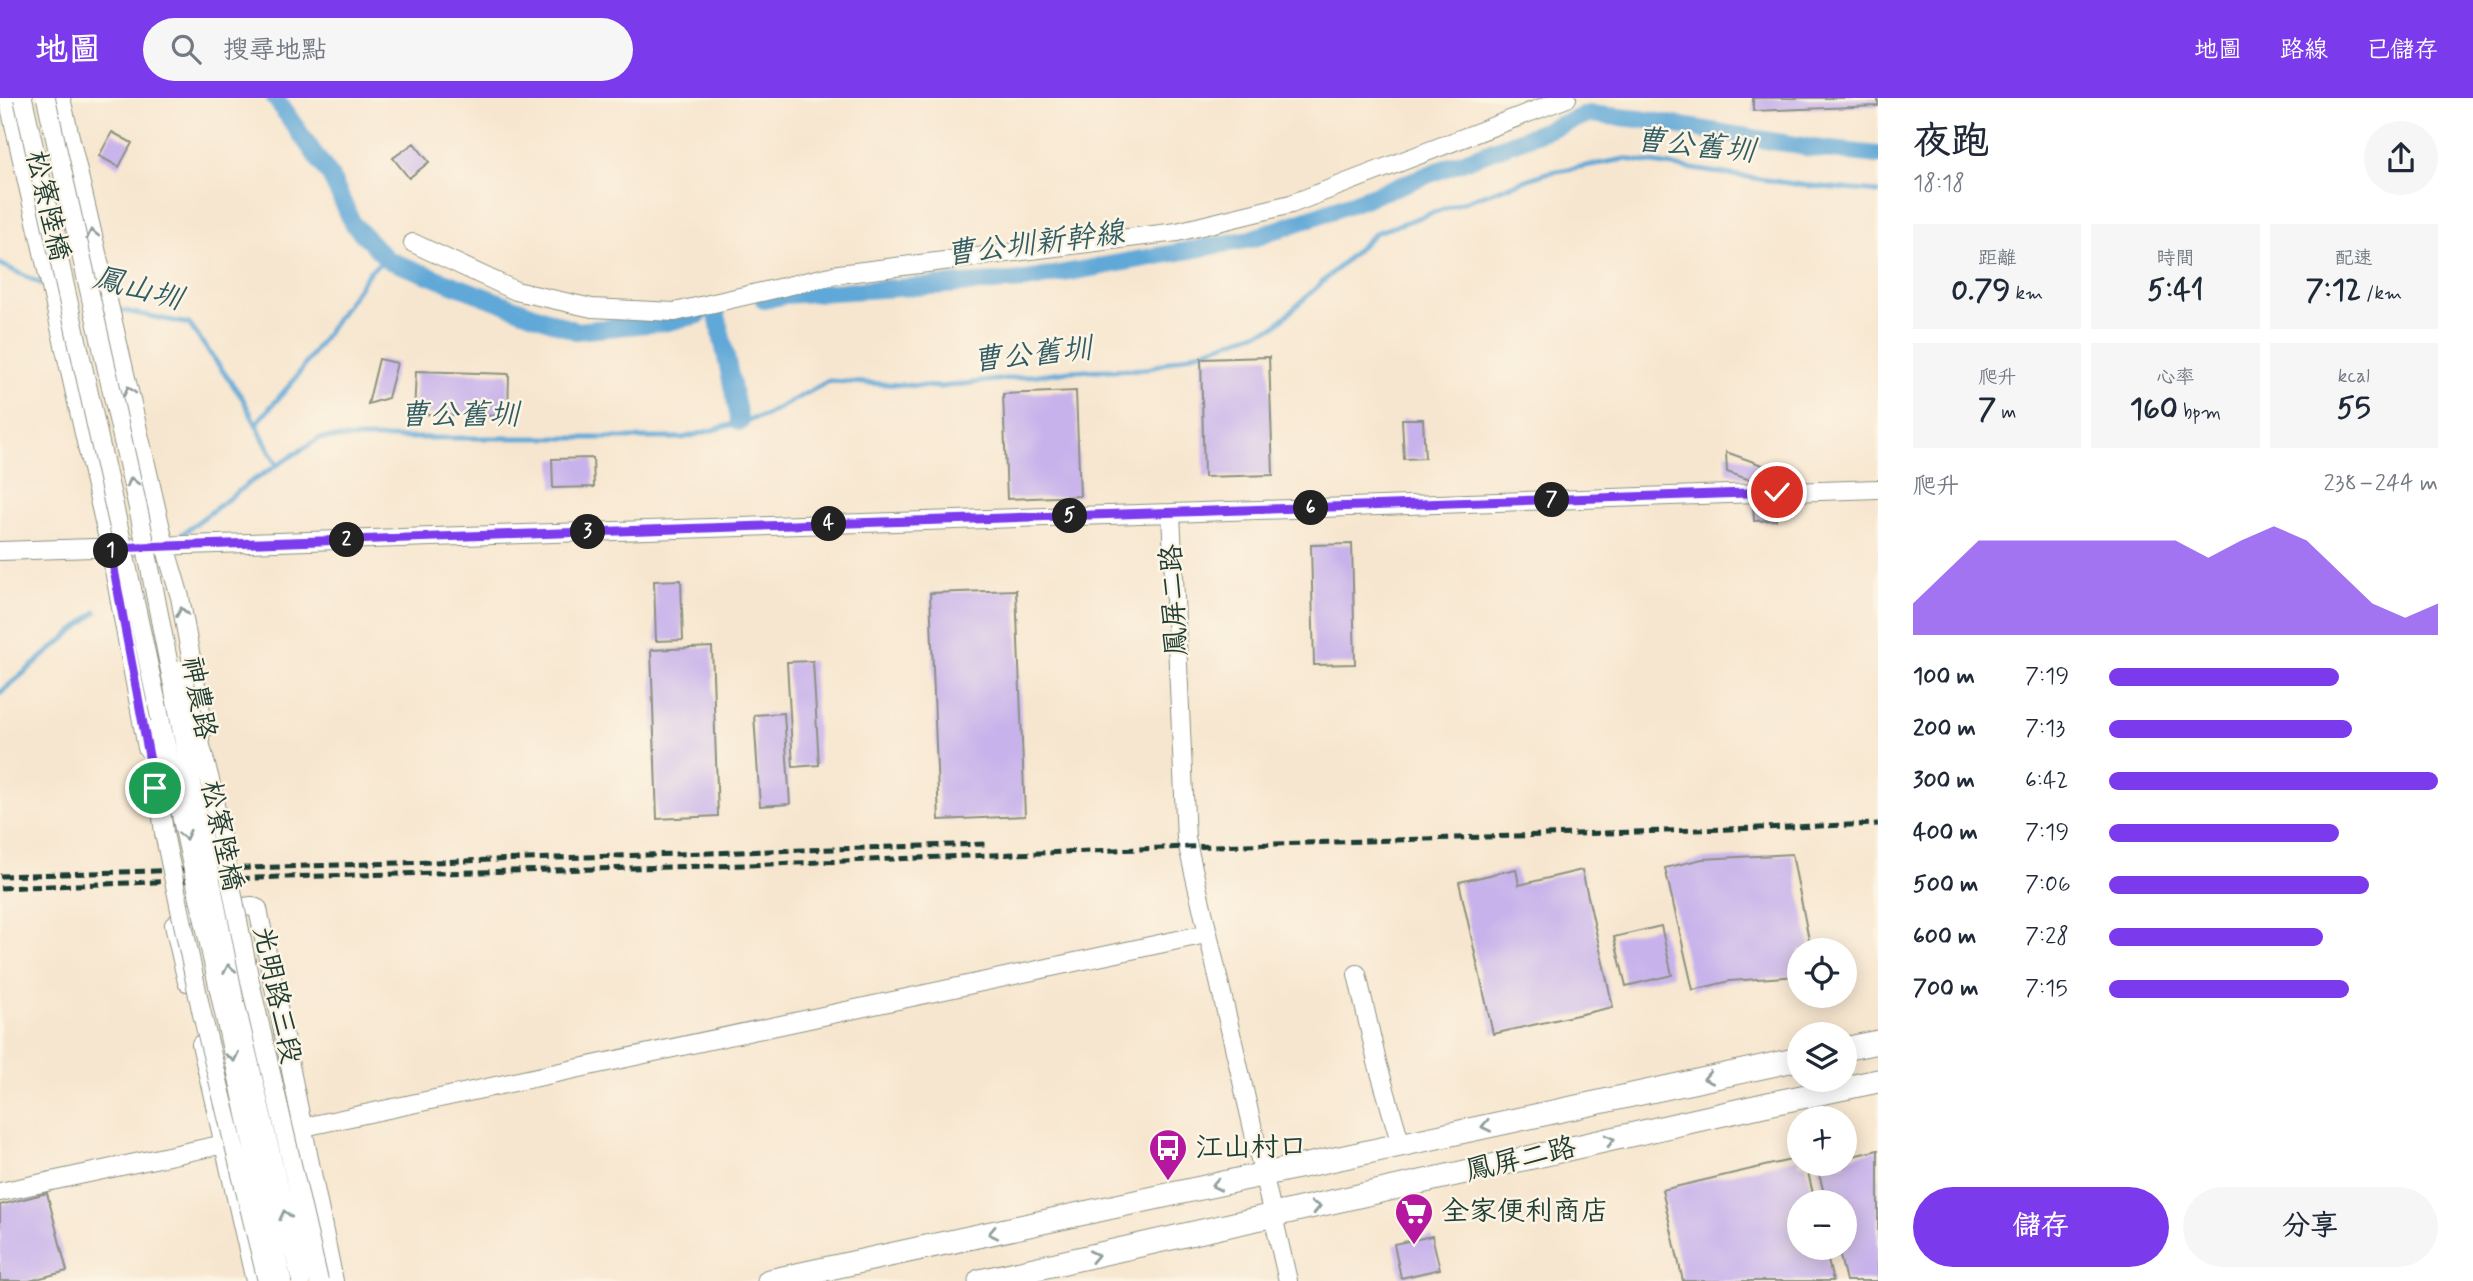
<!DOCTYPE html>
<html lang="zh-TW">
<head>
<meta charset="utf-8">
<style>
	:root { --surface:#fff; --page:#f6f6f7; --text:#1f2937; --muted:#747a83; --accent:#7c3aed }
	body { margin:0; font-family:Mynerve,"LXGW WenKai TC",sans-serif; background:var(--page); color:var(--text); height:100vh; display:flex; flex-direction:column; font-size:26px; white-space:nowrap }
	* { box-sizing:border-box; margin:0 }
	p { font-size:23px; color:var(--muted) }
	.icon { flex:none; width:38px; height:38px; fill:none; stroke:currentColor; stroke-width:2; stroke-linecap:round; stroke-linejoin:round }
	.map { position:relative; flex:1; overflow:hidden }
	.panel { display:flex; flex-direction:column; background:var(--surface); width:595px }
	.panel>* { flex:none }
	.buttons { position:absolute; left:1787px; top:840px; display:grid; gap:14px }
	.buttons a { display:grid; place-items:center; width:70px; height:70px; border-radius:50%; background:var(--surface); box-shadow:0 4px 18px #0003; font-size:35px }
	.pin { position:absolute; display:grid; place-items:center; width:60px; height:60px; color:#fff; margin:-30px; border:4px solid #fff; border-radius:50%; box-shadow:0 2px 7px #0007 }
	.km { position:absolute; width:35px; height:35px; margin:-18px; border-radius:50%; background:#222; color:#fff; font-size:19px; line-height:35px; text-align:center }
	.round { display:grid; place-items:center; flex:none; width:74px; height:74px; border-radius:37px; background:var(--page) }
	.overview { display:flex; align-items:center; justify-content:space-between; height:119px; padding:0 35px }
	h1 { font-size:38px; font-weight:800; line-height:52px }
	.stats { display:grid; grid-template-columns:repeat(3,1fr); gap:10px; height:119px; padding:7px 35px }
	.stats div { display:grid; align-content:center; border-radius:0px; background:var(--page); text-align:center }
	.stats b { font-size:30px; font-weight:800 }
	.stats small { font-size:19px; font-weight:400 }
	.stats p { font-size:19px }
	.chart { height:196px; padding:14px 35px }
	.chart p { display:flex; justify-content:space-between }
	.chart svg { width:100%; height:126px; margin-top:7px; fill:var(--accent); opacity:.7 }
	.primary-button { display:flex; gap:14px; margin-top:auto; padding:14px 35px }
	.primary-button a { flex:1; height:80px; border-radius:42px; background:var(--accent); color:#fff; font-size:28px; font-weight:800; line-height:80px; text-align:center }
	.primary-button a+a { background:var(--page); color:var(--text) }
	ul { padding:0 35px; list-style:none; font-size:23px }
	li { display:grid; grid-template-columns:112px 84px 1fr; align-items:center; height:52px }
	li i { height:18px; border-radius:9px; background:var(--accent) }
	header { display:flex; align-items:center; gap:42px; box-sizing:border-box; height:98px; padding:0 35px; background:var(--accent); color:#fff }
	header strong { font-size:33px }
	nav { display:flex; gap:38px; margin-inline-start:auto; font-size:24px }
	.search { width:490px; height:63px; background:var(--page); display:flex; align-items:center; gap:18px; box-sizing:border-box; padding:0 24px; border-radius:38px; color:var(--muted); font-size:26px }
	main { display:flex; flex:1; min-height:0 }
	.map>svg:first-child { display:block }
</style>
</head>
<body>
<header>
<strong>地圖</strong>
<div class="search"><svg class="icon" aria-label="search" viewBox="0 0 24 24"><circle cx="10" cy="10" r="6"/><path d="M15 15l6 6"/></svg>搜尋地點</div>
<nav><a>地圖</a><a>路線</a><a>已儲存</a></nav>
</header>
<main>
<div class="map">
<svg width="1878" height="1183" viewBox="0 0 1878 1183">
	<rect width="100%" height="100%" fill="#fcf5e5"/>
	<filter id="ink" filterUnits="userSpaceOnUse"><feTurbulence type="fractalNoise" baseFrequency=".0143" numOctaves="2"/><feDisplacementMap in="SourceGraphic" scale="14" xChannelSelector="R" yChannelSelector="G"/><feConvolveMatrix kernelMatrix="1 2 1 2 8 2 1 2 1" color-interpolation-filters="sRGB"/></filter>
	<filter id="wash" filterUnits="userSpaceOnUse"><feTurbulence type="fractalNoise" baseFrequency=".00686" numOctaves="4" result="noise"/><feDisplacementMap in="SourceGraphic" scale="28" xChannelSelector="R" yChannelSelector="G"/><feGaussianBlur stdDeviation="1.57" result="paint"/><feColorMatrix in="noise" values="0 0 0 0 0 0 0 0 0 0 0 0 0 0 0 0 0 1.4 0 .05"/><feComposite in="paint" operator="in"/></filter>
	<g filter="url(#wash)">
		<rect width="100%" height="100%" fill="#f7e6cf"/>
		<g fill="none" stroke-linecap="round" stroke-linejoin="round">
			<path stroke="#60a8d7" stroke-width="5" d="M0 166 46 188
				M115 211 189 226 243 301 277 367
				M256 326 295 281 370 173 387 160
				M177 440 249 385 320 340H683L764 318 829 283 940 289 1070 273 1147 271 1274 229 1375 135 1546 75 1625 61 1801 87 1878 94
				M0 595 96 514"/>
			<path stroke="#60a8d7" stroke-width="18" d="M275 0 331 79 353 126 388 162 576 233 668 224 699 217
				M764 202 785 197 1026 182 1251 141 1353 105 1589 16 1640 21 1813 50 1878 57
				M716 213 740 324"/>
		</g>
		<g id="blocks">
			<path fill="#c8b2eb" d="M1753 0H1878V8L1753 13Z
				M112 34 132 45 119 69 99 58Z
				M414 45 429 64 409 80 393 60Z
				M1269 259 1273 377 1204 379 1201 261Z
				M379 261 397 265 388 300 368 306Z
				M416 273 509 276 508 318 414 316Z
				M1076 293 1080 398 1007 401 1003 296Z
				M1402 321H1423L1425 360 1404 361Z
				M1726 354 1765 368 1762 386 1727 374Z
				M593 360 594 389 553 390 552 361Z
				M1775 404 1776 422 1754 423 1753 405Z
				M1352 446 1355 566 1314 567 1311 447Z
				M681 482 683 542 656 543 654 483Z
				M1016 492 1025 718 939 722 930 495Z
				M712 549 718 718 657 721 651 552Z
				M813 563 819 667 793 669 787 564Z
				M784 615 790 706 760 708 754 617Z
				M1792 756 1811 852H1799V878L1730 883 1693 892 1665 770 1702 761Z
				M1516 771 1519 787 1582 772 1613 909 1493 936 1459 784Z
				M1661 828 1672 877 1626 888 1614 839Z
				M1878 1052V1183H1846L1838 1150H1844V1104H1826L1817 1067 1844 1066V1060Z
				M1799 1060V1066H1806L1815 1104H1799V1150H1825L1833 1183H1683L1662 1092Z
				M47 1095 67 1173 29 1183H0V1107Z
				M1432 1138 1440 1171 1401 1180 1394 1146Z"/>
		</g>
	</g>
	<g filter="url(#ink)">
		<use href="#blocks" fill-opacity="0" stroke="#8b9282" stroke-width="2"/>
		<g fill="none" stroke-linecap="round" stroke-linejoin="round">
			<defs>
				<path id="minor" d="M8 0 110 450 147 650
					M61 0 165 448 180 499 204 631
					M413 145 516 193 592 210 675 214 839 176 1177 134 1291 106 1567 0
					M0 453 1171 415
					M1357 876 1377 964 1401 1047
					M187 884 174 827 189 815 252 808 258 811 334 1183
					M201 946 255 1183
					M0 1094 1206 836
					M1288 1183 1186 740 1171 415 1878 391"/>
				<path id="major" d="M1844 951 1878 944
					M769 1183 1799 961
					M980 1183 1768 1006 1878 983"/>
			</defs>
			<use href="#minor" stroke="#8b9282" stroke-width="20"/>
			<use href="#major" stroke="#8b9282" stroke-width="25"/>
			<use href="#minor" stroke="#fff" stroke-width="18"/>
			<use href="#major" stroke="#fff" stroke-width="23"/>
			<path stroke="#1f3d34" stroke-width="5" stroke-dasharray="10 5" stroke-linecap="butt" d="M0 778 986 746
				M0 790 282 779 747 767 1187 749 1878 726"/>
			<defs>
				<path id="minor-bridge" d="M23 0 117 421 282 1183
					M46 0 140 419 233 895 301 1183
					M181 572 210 682 251 888 319 1183
					M151 632 164 735 201 912 267 1183"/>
			</defs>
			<use href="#minor-bridge" stroke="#8b9282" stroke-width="20" stroke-linecap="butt"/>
			<use href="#minor-bridge" stroke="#fff" stroke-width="18"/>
		</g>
		<defs><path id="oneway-chevron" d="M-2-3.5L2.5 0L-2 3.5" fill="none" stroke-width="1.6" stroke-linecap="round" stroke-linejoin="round" transform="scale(1.75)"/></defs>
		<g stroke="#8f9e9a">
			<use href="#oneway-chevron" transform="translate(92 136) rotate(-103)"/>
			<use href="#oneway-chevron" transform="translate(129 293) rotate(-103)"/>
			<use href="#oneway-chevron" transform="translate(132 384) rotate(-103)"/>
			<use href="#oneway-chevron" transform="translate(182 514) rotate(-100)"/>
			<use href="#oneway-chevron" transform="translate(185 737) rotate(78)"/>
			<use href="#oneway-chevron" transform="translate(229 871) rotate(-101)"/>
			<use href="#oneway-chevron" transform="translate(233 959) rotate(78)"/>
			<use href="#oneway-chevron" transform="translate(1708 980) rotate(168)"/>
			<use href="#oneway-chevron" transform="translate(1486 1028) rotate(168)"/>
			<use href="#oneway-chevron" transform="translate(1610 1042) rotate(-13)"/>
			<use href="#oneway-chevron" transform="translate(1216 1087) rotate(168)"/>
			<use href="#oneway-chevron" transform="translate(1316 1109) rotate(-13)"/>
			<use href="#oneway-chevron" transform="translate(285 1117) rotate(-103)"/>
			<use href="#oneway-chevron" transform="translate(993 1135) rotate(168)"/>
			<use href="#oneway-chevron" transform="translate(1094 1158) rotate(-12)"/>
		</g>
	</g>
	<g fill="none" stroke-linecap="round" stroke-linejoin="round" filter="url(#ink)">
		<defs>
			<path id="route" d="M155 690 110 450 1777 394"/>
		</defs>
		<use href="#route" stroke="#fff" stroke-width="14"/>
		<use href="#route" stroke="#7c3aed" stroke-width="9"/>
	</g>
	<defs>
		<symbol id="bus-pin" viewBox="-11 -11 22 30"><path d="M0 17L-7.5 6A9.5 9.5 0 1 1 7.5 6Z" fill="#b5179e" stroke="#fcf5e5"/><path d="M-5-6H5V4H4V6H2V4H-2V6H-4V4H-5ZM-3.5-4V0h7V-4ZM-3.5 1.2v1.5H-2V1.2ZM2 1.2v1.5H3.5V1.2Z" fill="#fff"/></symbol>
		<symbol id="supermarket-pin" viewBox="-11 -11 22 30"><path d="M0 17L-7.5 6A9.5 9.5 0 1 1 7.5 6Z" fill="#b5179e" stroke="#fcf5e5"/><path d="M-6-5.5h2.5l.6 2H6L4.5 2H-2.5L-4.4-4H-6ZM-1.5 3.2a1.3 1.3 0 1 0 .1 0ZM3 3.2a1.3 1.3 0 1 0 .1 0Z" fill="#fff"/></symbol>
	</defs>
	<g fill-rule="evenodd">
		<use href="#bus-pin" x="1146" y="1028" width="44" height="60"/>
		<use href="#supermarket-pin" x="1392" y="1092" width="44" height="60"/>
	</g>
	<g text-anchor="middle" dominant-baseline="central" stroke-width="5" stroke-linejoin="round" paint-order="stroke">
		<g font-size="28" fill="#1f3d34" stroke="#fcf5e5">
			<text transform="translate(47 108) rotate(77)">松寮陸橋</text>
			<text transform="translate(1175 502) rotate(-93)">鳳屏二路</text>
			<text transform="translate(198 600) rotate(80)">神農路</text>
			<text transform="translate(221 738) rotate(78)">松寮陸橋</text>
			<text transform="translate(276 897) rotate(78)">光明路三段</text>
			<text transform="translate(1521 1062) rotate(-13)">鳳屏二路</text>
		</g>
		<g font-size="28" fill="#1f3d34" stroke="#fcf5e5" text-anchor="start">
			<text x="1195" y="1050">江山村口</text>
			<text x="1441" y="1114">全家便利商店</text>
		</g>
		<g font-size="30" font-style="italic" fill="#325d65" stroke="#fcf5e5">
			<text transform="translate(1695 48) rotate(6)">曹公舊圳</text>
			<text transform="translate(1035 146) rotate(-7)">曹公圳新幹線</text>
			<text transform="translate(138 191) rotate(15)">鳳山圳</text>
			<text transform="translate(1032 257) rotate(-6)">曹公舊圳</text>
			<text x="459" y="317">曹公舊圳</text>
		</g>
	</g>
</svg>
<div class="buttons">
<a><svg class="icon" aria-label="locate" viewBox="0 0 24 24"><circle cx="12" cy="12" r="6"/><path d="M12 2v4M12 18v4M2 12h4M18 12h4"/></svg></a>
<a><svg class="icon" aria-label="layers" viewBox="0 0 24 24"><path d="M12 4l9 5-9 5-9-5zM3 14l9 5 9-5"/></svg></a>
<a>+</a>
<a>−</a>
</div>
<div class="pin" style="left:155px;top:690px;background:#1e9e55"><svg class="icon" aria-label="arrive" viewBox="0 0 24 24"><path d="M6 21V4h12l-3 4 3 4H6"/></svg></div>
<div class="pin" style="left:1777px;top:394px;background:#d93025"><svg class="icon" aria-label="check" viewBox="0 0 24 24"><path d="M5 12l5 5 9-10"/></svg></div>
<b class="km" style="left:111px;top:453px">1</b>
<b class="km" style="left:347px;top:442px">2</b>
<b class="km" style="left:588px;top:434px">3</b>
<b class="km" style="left:829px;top:426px">4</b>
<b class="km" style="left:1070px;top:418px">5</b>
<b class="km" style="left:1311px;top:410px">6</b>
<b class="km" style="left:1552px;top:402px">7</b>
</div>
<section class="panel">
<div class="overview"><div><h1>夜跑</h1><p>18:18</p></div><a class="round"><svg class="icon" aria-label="share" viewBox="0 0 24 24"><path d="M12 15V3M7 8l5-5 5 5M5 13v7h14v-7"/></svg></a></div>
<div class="stats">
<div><p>距離</p><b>0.79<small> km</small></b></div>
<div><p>時間</p><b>5:41</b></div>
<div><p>配速</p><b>7:12<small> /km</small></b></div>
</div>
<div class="stats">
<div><p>爬升</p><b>7<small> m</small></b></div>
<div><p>心率</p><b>160<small> bpm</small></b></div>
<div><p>kcal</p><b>55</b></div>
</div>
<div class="chart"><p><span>爬升</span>238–244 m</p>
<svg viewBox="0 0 160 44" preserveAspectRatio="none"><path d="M0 44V33L10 22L20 11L30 11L40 11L50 11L60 11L70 11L80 11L90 17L100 11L110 6L120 11L130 22L140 33L150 38L160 33V44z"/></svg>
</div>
<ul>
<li><b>100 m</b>7:19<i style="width:70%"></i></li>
<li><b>200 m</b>7:13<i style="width:74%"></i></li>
<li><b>300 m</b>6:42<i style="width:100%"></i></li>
<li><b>400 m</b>7:19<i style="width:70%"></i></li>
<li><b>500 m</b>7:06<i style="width:79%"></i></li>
<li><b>600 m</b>7:28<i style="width:65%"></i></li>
<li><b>700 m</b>7:15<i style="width:73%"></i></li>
</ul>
<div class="primary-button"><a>儲存</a><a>分享</a></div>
</section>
</main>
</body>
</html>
